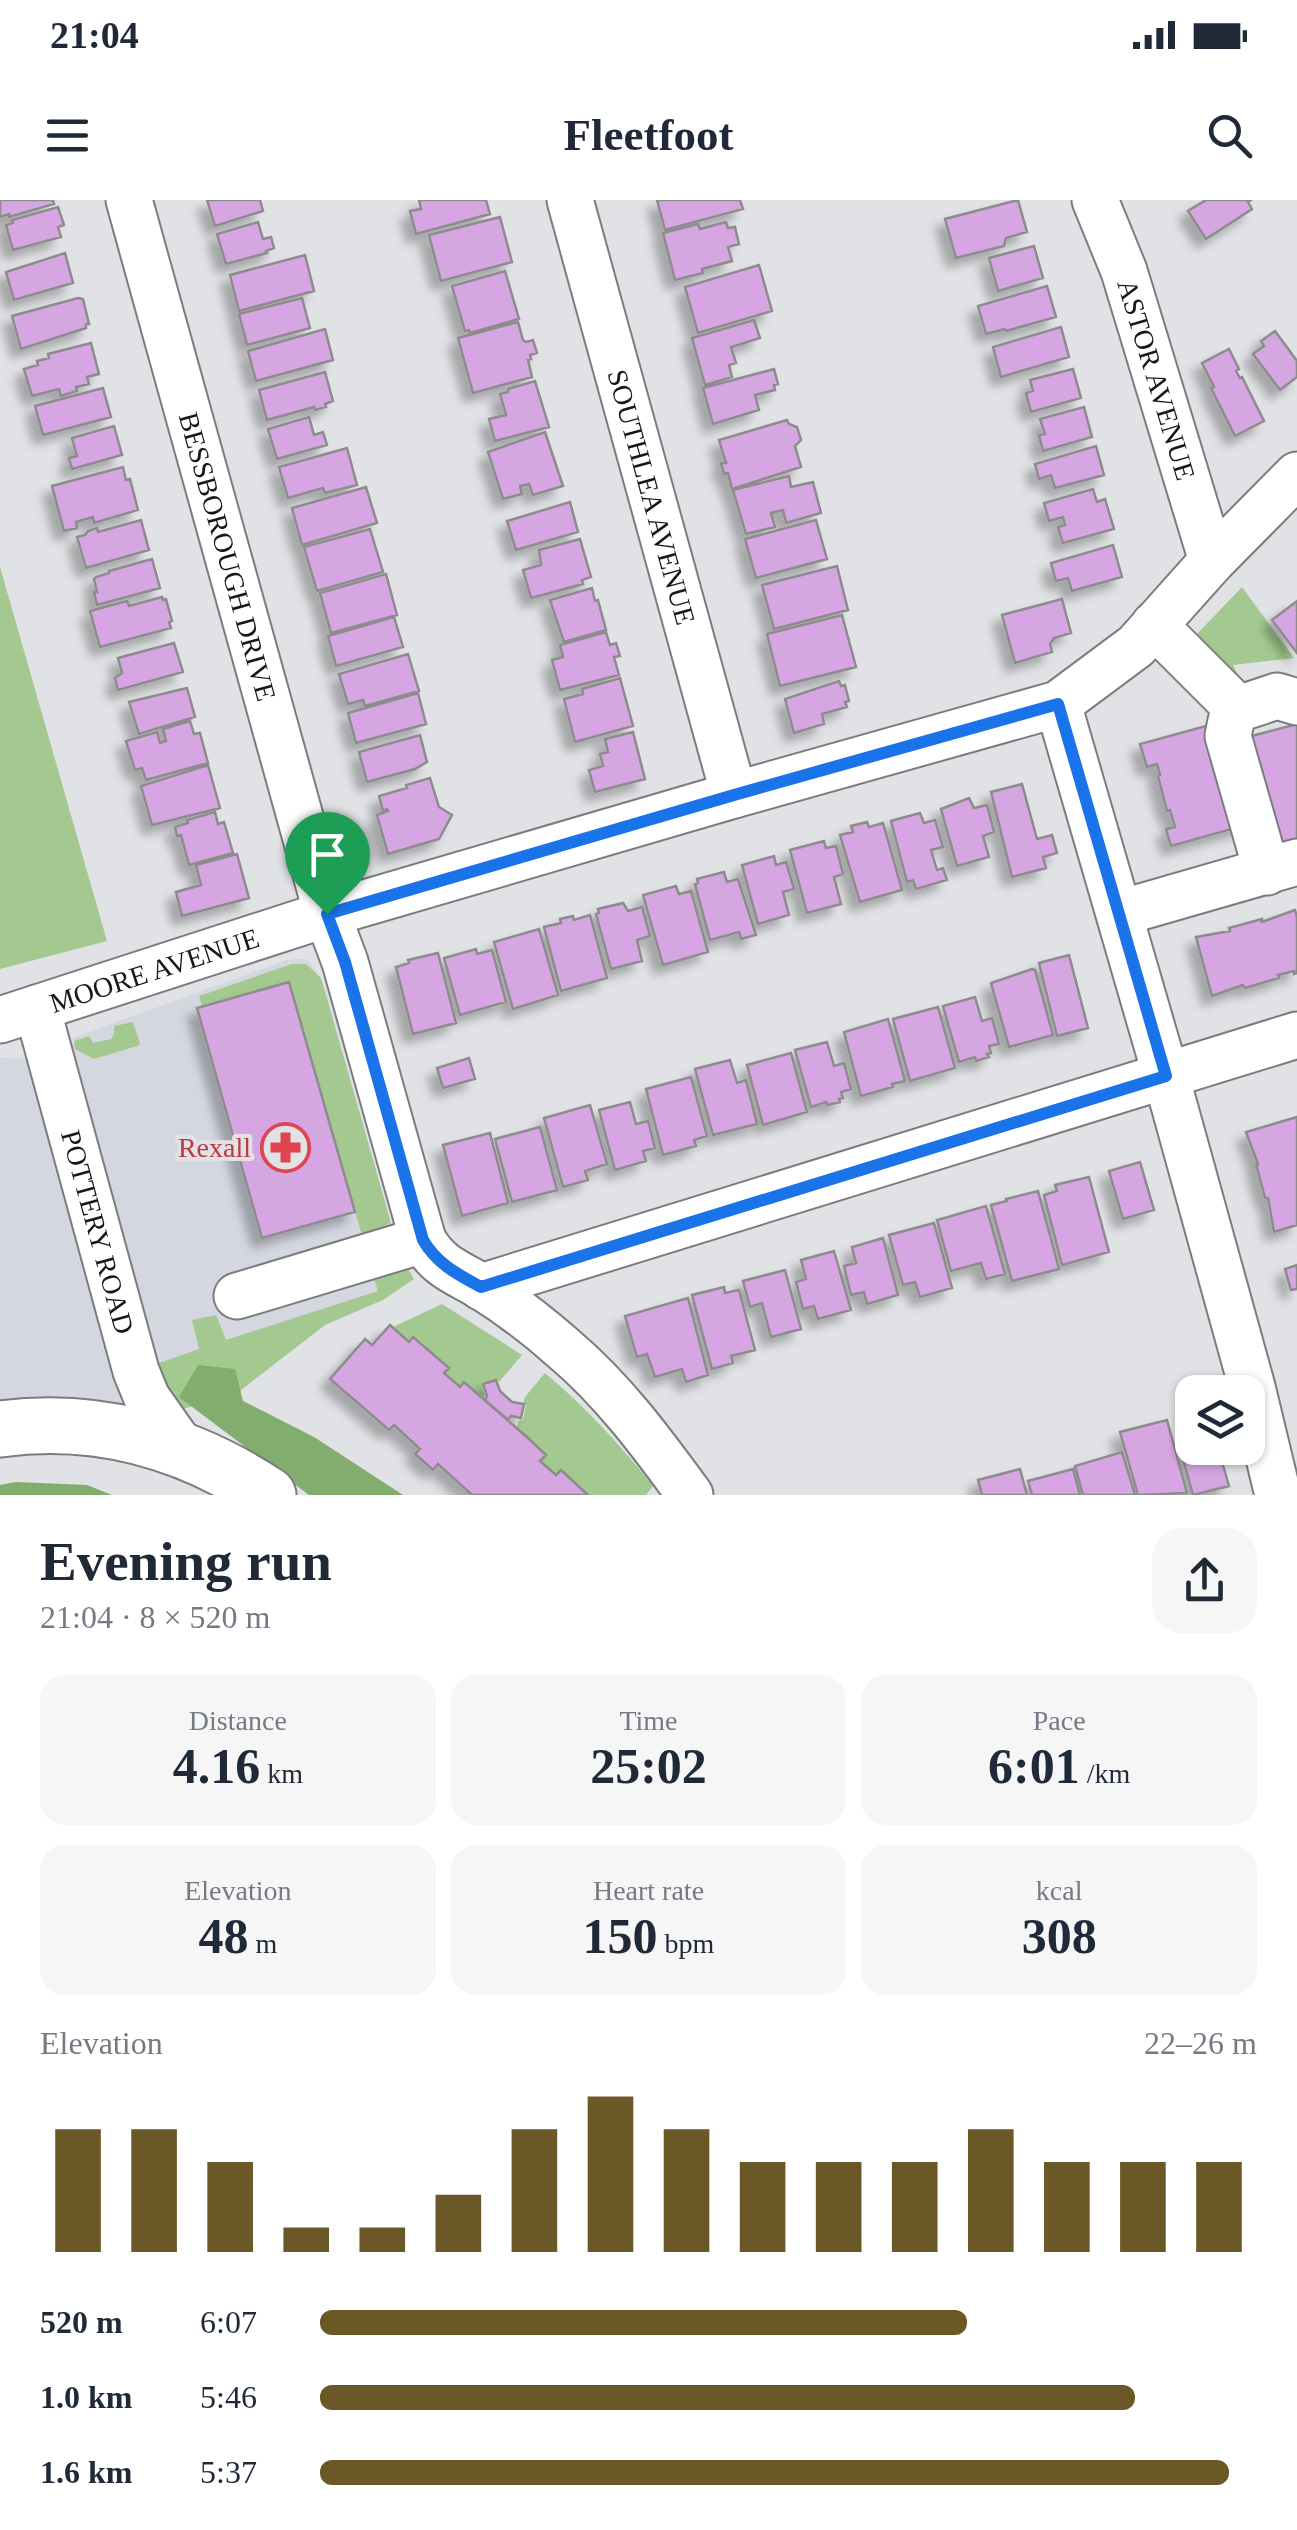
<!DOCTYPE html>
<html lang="en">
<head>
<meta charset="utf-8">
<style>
	:root { --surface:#fff; --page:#f6f6f7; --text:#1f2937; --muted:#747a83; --accent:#6a5927 }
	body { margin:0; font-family:Georgia,serif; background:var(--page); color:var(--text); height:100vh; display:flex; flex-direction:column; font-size:38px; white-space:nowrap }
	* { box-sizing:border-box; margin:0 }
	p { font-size:32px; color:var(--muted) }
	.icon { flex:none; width:55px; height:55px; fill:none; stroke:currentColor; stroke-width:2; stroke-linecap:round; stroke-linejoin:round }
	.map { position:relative; height:1295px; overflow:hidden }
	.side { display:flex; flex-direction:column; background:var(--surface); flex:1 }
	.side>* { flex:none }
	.fabs { position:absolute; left:1175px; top:1175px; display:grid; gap:20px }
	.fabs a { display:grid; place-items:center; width:90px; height:90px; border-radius:20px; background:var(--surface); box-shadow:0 2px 8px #0004; font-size:50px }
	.pin { position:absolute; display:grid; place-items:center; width:85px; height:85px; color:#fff; margin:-102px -42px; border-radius:50% 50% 50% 0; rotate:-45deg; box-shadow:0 0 10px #0007 }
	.pin .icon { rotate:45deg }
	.round { display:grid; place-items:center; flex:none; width:105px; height:105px; border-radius:30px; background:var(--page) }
	.headline { display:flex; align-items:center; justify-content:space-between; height:170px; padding:0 40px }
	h1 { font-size:55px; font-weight:700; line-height:75px }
	.metrics { display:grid; grid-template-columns:repeat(3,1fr); gap:15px; height:170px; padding:10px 40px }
	.metrics div { display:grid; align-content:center; border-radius:25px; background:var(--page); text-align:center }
	.metrics b { font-size:50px; font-weight:700 }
	.metrics small { font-size:28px; font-weight:400 }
	.metrics p { font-size:28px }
	.chart { height:280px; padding:20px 40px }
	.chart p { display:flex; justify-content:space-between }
	.chart svg { width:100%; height:180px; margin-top:10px; stroke:var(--accent); stroke-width:6 }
	ul { padding:0 40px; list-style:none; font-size:32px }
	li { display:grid; grid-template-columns:160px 120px 1fr; align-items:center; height:75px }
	li i { height:25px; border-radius:12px; background:var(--accent) }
	.status { display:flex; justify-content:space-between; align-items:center; height:70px; padding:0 50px; background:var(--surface); direction:ltr }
	.status svg { height:28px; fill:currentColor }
	header { display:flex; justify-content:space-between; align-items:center; height:130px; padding:0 40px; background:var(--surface); font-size:45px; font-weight:700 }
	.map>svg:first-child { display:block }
</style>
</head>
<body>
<div class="status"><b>21:04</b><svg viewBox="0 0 49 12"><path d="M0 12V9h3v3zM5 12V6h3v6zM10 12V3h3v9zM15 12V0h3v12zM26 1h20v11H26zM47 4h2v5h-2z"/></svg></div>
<header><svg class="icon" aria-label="menu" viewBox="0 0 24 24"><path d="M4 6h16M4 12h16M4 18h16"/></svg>Fleetfoot<svg class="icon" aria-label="search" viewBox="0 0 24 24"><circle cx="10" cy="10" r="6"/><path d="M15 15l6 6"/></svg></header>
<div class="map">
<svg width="1297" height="1295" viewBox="0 0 1297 1295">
	<defs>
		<filter id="shadow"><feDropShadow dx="-9" dy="9" stdDeviation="5" flood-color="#0004"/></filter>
	</defs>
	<rect width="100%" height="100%" fill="#e1e2e5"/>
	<path fill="#d4d6e0" d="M296 759H305L311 763 325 787 400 1056 412 1074 383 1095 179 1197 146 1162 85 889 72 847 73 838 287 760Z
		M0 858 31 859 130 1212 0 1210Z"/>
	<path fill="#a3c990" d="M0 367 107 741 0 769Z
		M1242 387 1294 458 1233 465 1244 487 1196 435Z
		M292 764H306L321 778 391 1023 364 1035 361 1032 289 782 202 806 199 796Z
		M133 822 140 844 137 846 94 859 75 849 74 841 89 836 93 843 111 839 114 834V826Z
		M404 1062 414 1079 383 1100 325 1125 236 1194 183 1209C170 1196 159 1183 159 1163L199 1149 192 1120 216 1115 226 1140 378 1091 371 1069Z
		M442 1104 522 1155 499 1182 497 1180 482 1186 485 1195 477 1203 393 1127Z
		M545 1173C586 1207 620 1245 653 1286L646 1295H579L522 1244 516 1230 519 1220H523L526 1205 523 1204 525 1197Z"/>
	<path fill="#83ac6f" d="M198 1165 235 1169 243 1201 314 1237 403 1295H309L179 1197Z
		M16 1282 87 1285 112 1295H0V1285Z"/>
	<path fill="#d6a6e2" stroke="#8d8b8d" stroke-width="2.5" filter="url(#shadow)" d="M0 0H53L54 4 9 17V14L0 17Z
		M207 0H260L263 11 215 26Z
		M419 0H486L490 14 416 34 410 11 421 9Z
		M657 0H740L743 9 665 30Z
		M1018 0 1027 32 1006 38 1004 46 956 58 945 19Z
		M1206 0H1251L1248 2 1252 9 1206 39 1188 11Z
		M58 7 64 25 58 27 61 37 13 50 6 25 13 23 12 20Z
		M500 17 512 62 441 81 429 35Z
		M258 22 263 39 271 37 274 48 266 51 267 53 226 64 217 34Z
		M726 22 728 28 735 27 739 44 728 47 732 61 702 69 703 73 675 80 663 33 698 24 700 29Z
		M1034 46 1043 78 998 91 989 58Z
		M65 53 73 83 14 100 6 72Z
		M305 55 314 91 239 111 230 75Z
		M759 65 772 111 698 133 685 87Z
		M505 71 519 119 470 133 469 130 465 131 452 86Z
		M1047 86 1056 117 1006 131 1005 129 986 134 978 106Z
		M78 98 83 99 89 124H86V128L21 149 12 116Z
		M302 98 310 128 247 145 239 114Z
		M754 120 760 138 731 147 736 163 729 165 732 177 705 185 692 138Z
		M518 122 523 140 526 142 533 140 537 153 530 155 531 159 528 160 532 177 473 193 458 138Z
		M1061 127 1069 157 1001 177 993 147Z
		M325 129 333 160 256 181 248 151Z
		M1275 131 1297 161V177L1280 190 1253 154 1264 146 1261 141Z
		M91 143 99 174 87 177 89 184 76 187 77 191 61 196 59 189 32 196 24 169 38 165 37 161 49 158 48 154Z
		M1229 149 1239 169 1236 171 1240 178 1242 177 1264 221 1235 236 1211 188 1214 187 1202 163Z
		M774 169 778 184 774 185 775 190 755 195 759 210 713 224 703 188Z
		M1073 169 1081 198 1031 212 1026 193 1033 191 1030 180Z
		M325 172 333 201 325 204 326 207 315 210 314 207 267 220 259 190Z
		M535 181 549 227 495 241 489 219 506 215 500 194 508 192V189Z
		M103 188 111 217 43 235 35 206Z
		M1084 207 1092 237 1043 251 1039 235 1045 234 1040 219Z
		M309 217 314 235 323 232 327 245 277 259 268 229Z
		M787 220 789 224 797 227 801 240 795 246 801 267 732 289 728 273 724 274 721 263H726L719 240Z
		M114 226 122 255 72 269 69 258 77 256 72 238Z
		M545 232 563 286 533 295 529 284 520 286 522 294 503 299 488 252Z
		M1096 246 1104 275 1055 288 1051 275 1039 279 1035 264Z
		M347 248 357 285 325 293 323 288 288 298 279 267Z
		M123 267 126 280 130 279 138 310 94 323 93 317 76 322 77 328 64 331 52 286Z
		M789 276 791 287 813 282 821 313 786 323 783 310 771 313 775 327 746 334 733 290Z
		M366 287 377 323 302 345 292 308Z
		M1093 289 1097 302 1105 299 1114 329 1063 343 1058 327 1065 325 1063 317 1049 321 1044 303Z
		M570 302 578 332 516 350 507 321Z
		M141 320 149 350 86 368 77 337 85 335 88 331 97 328 98 332Z
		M816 320 827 359 756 378 745 339Z
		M370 329 383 372 317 391 304 347Z
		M580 339 591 377 582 380 583 384 531 398 523 370 541 365 539 350Z
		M1113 345 1122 377 1072 391 1068 378 1056 381 1051 363Z
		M152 359 160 388 97 405 94 392H97L94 379 96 377 109 373V371Z
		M837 366 848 410 774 429 762 385Z
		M386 374 397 415 331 433 320 393Z
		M592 388 595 401 598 400 606 430 564 442 550 400Z
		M162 397 163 400 166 399 172 421 169 422 171 428 100 447 90 411 127 401 129 406Z
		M1062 399 1071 433 1054 438 1050 444 1052 452 1015 463 1002 415Z
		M1297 401V453L1272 420Z
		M842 415 856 467 780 486 767 434Z
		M394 417 403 447 336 466 328 436Z
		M606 432 610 445 616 443 620 456 614 457 619 475 560 490 552 460 563 457 560 445Z
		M174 443 183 472 118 490 115 478 122 473 118 458Z
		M408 454 419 491 365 506 363 500 348 504 339 474Z
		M620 478 633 526 575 542 564 499 583 494 582 489Z
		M839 481 841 486 845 485 849 501 845 502 847 507 822 514 824 524 794 533 785 499Z
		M187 488 195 517 139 534 129 502Z
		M418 493 426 524 356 543 348 513Z
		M190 521 194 534 200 533 208 563 146 580 142 568 135 570 126 541 157 532 160 543 166 541 163 529Z
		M1217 523 1246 625 1171 646 1166 629 1175 627 1170 610 1167 611 1158 576 1160 575 1157 564 1147 567 1140 544Z
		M1297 524V648L1281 653 1248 537Z
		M633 532 645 579 595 592 589 570 603 566 600 554 608 552 605 539Z
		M420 535 427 562 415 569 367 582 359 552Z
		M208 565 220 608 152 625 141 586Z
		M430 578 439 607 452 615 439 639 388 654 377 615 388 611 387 609 383 611 379 596 407 588 406 585Z
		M1022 584 1037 639 1052 635 1057 653 1043 657 1046 668 1012 677 991 592Z
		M969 598 974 608 987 605 994 632 983 636 989 657 957 666 941 609Z
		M215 612 218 624 224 622 233 653 189 665 181 635 177 636 175 627 188 623 187 620Z
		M920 613 924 623 935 620 943 647 931 650 937 670 943 668 947 680 916 689 913 680 907 682 891 621Z
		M867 622 869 627 883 623 902 690 860 702 840 635 853 632 851 626Z
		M824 641 826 648 836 646 843 674 834 677 841 704 807 713 790 650Z
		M237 654 249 698 182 716 176 692 201 685 196 665Z
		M774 656 776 665 786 662 794 689 783 692 789 715 758 724 742 665Z
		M724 672 727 682 738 679 756 735 741 739 739 732 710 740 695 684 698 683 697 679Z
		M676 686 679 694 691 691 708 752 663 765 643 695Z
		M623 703 628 711 642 707 650 736 637 740 642 761 611 769 596 714 599 713 598 709Z
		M1295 710 1297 717V773L1294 774V771L1278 775 1279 778 1245 788 1243 785 1212 796 1196 737 1230 731 1229 728 1262 719V722Z
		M590 715 607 778 561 791 544 727 561 723 560 719 573 716 574 720Z
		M539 729 558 795 513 809 494 742Z
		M476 749 477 754 492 750 506 802 460 815 444 758Z
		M438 753 456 823 413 834 396 767 409 763 408 760Z
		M1069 755 1088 828 1057 836 1039 763Z
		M1032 769 1035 770 1053 835 1009 847 991 783Z
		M289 782 355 1012 262 1038 197 808Z
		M975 797 982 821 992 818 999 844 989 846 991 853 987 854 989 857 976 861 975 857 959 862 943 806Z
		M938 807 955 868 910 881 893 819Z
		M888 819 905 881 892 884 893 887 861 896 844 832Z
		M827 842 834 866 844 863 851 889 841 892 843 898 839 899 840 902 827 905 826 902 811 907 795 850Z
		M791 853 807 912 763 925 747 865Z
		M469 858 475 879 443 888 437 868Z
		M730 860 737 883 746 880 757 924 713 935 695 869Z
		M691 877 707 936 694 940 696 946 663 955 646 889Z
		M630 902 636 924 648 921 655 948 643 951 646 961 615 970 599 910Z
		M590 905 607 964 585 971 588 980 563 987 544 918Z
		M1297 917V1025L1274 1032 1268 998H1265L1256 964H1258L1246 932Z
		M540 927 557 990 512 1002 495 939Z
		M490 933 508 1003 462 1016 443 945Z
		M1140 962 1154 1010 1123 1019 1109 971Z
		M1089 977 1109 1052 1062 1065 1044 995 1057 991 1055 985Z
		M1038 991 1059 1069 1012 1081 991 1005 1007 1001 1006 999Z
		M986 1006 1005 1074 986 1079 981 1063 951 1071 937 1020Z
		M934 1023 952 1088 920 1097 915 1082 903 1085 889 1035Z
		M883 1038 898 1095 867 1104 864 1092 851 1095 844 1066 856 1063 852 1047Z
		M834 1051 851 1110 818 1119 814 1106 803 1109 796 1082 806 1079 801 1060Z
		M1297 1065V1089L1291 1090 1285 1069Z
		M785 1070 801 1129 771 1137 762 1103 750 1107 743 1081Z
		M724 1087 725 1093 739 1090 755 1150 731 1156 733 1163 712 1169 692 1095Z
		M688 1098 708 1175 686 1182 682 1169 655 1177 647 1154 637 1157 625 1116Z
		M390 1125 409 1142 413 1137 449 1168 444 1173 460 1187 464 1182 528 1238 546 1255 540 1261 556 1275 561 1270 588 1295H472L438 1264 433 1270 415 1254 420 1249 394 1225 389 1230 330 1179 365 1139 372 1145Z
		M496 1180 500 1191 512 1202 524 1204 521 1218 511 1216 508 1220 485 1200 487 1196 483 1184Z
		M1167 1220 1187 1293 1138 1295 1120 1232Z
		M1192 1237V1248H1218L1229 1286 1193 1295 1178 1241Z
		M1122 1252 1135 1295H1083L1075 1266Z
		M1020 1269 1027 1295H982L978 1280Z
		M1073 1269 1080 1295H1032L1028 1281Z"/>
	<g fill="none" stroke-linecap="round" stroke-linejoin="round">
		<defs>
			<g id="minor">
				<path id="s1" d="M129 0 327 714 345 762 423 1040C438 1067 457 1072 482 1087 511 1105 538 1126 563 1148 613 1190 652 1243 690 1295"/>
				<path id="s2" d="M570 0 734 595"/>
				<path id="s3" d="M1095 0 1124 71 1212 361"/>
				<path d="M1154 425 1238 509"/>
				<path d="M1058 504 1166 876 1252 1187 1278 1295"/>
				<path d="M1267 672 1228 536 1231 521 1238 509 1277 496 1297 502"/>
				<path d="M1120 713 1297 662"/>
				<path id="s4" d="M37 808 136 1171 147 1198 183 1249"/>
				<path id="s5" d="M0 820 327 714 734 595 1058 504 1136 446 1212 361 1297 275"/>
				<path d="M481 1087 1297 835"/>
				<path d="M237 1096 423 1040"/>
			</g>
			<path id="major" d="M0 1229C97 1216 188 1242 268 1295"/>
		</defs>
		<use href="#minor" stroke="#7b7c7e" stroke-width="49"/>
		<use href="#major" stroke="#7b7c7e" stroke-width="59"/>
		<use href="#minor" stroke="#fff" stroke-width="45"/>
		<use href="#major" stroke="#fff" stroke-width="55"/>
	</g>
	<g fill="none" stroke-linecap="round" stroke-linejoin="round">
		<defs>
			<path id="route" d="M1058 504 1166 876 481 1087C457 1074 437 1064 423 1040L345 762 327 714 734 595Z"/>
		</defs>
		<use href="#route" stroke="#fff" stroke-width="20"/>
		<use href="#route" stroke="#1a73e8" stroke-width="12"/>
	</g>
	<defs>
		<symbol id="pharmacy-ring" viewBox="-11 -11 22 22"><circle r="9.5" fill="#e1e2e5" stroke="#e0444e" stroke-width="1.5"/><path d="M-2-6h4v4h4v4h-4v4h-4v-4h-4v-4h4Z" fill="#e0444e"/></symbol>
	</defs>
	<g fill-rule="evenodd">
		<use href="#pharmacy-ring" x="258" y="920" width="55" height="55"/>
	</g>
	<g text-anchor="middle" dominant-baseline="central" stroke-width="8" stroke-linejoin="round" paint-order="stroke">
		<g font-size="28" fill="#171718" stroke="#e1e2e5">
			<text stroke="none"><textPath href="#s3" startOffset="190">ASTOR AVENUE</textPath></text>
			<text stroke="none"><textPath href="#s2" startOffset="308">SOUTHLEA AVENUE</textPath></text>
			<text stroke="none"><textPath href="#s1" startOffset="370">BESSBOROUGH DRIVE</textPath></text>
			<text stroke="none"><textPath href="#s5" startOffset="162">MOORE AVENUE</textPath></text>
			<text stroke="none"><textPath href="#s4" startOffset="232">POTTERY ROAD</textPath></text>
		</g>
		<g font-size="28" fill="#be3a42" stroke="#e1e2e5" text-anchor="end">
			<text x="251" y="947">Rexall</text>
		</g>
	</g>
</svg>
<div class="fabs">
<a><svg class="icon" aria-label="layers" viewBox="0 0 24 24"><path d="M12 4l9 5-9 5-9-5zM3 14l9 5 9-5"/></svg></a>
</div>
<div class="pin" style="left:327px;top:714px;background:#1e9e55"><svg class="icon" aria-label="arrive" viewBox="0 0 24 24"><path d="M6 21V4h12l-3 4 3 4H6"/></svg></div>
</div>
<section class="side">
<div class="headline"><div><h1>Evening run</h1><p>21:04 · 8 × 520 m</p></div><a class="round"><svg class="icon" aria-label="share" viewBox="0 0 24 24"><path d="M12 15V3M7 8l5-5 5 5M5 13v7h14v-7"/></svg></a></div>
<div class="metrics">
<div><p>Distance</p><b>4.16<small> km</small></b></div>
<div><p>Time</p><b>25:02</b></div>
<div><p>Pace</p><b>6:01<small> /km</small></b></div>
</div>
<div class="metrics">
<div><p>Elevation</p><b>48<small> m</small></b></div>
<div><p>Heart rate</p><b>150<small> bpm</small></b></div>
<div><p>kcal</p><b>308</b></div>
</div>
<div class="chart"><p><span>Elevation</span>22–26 m</p>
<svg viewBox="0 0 160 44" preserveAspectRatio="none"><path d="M5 44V14M15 44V14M25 44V22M35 44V38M45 44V38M55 44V30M65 44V14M75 44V6M85 44V14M95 44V22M105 44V22M115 44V22M125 44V14M135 44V22M145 44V22M155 44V22"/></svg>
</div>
<ul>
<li><b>520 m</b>6:07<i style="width:69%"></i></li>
<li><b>1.0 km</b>5:46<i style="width:87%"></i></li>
<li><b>1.6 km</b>5:37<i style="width:97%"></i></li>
</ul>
</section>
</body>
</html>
